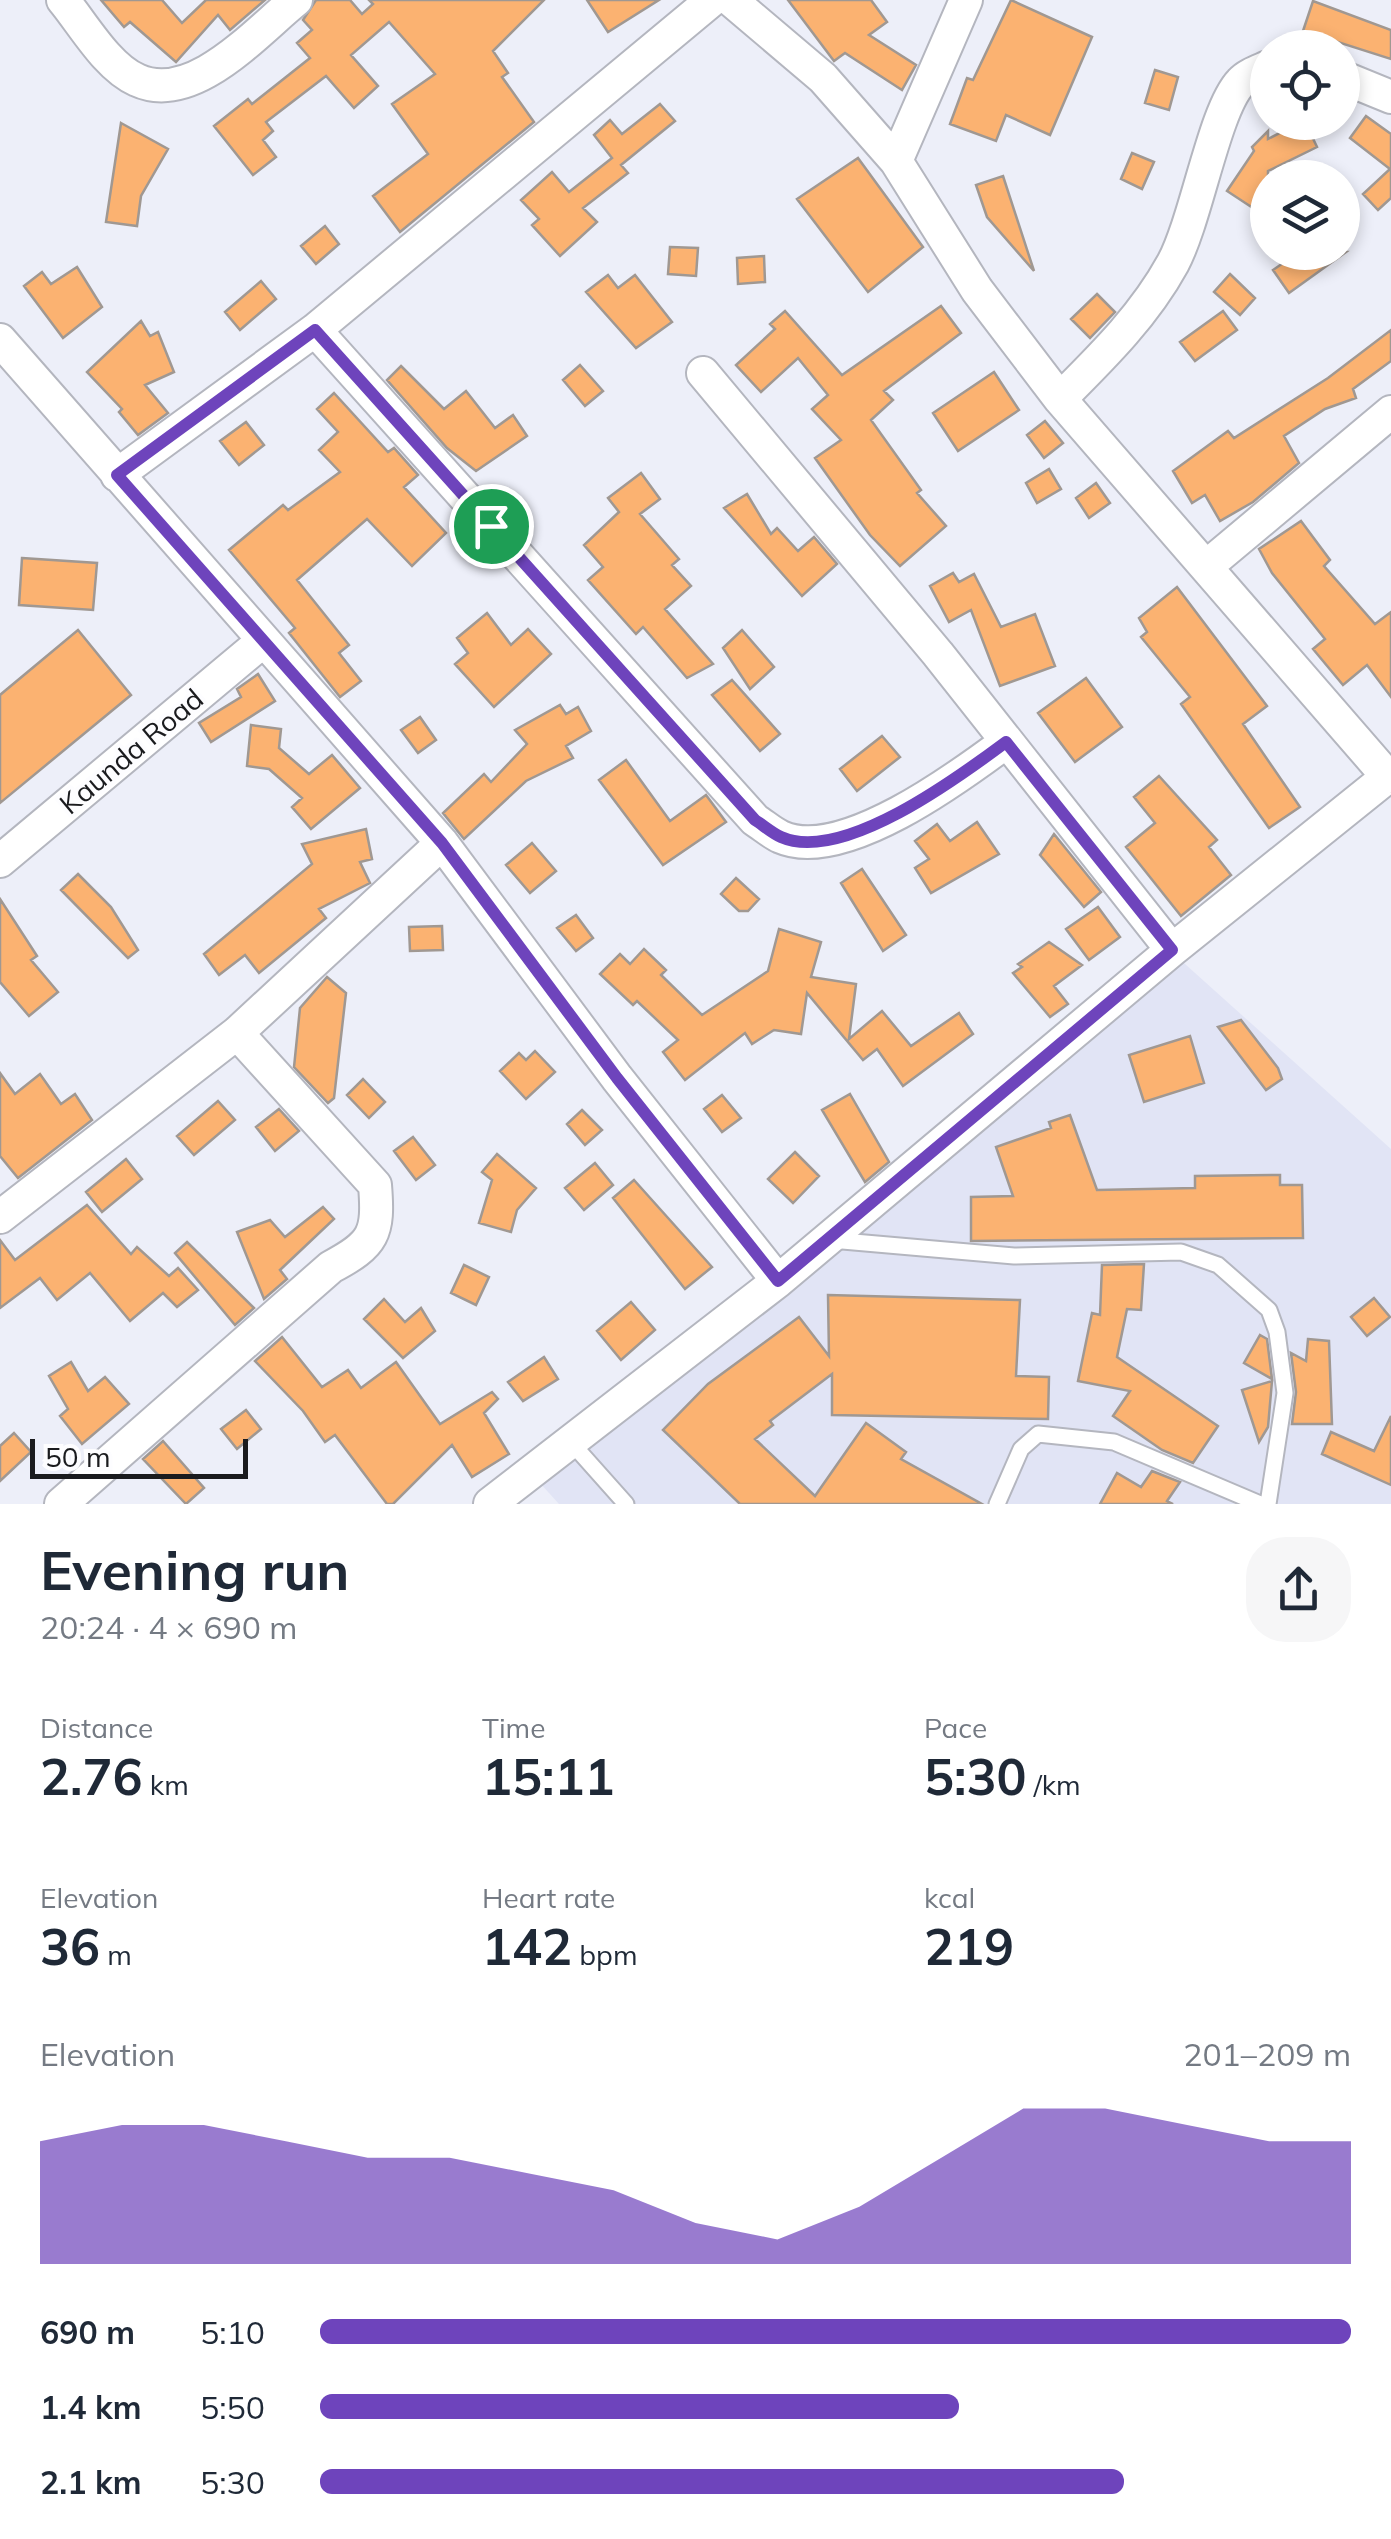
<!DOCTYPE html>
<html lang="en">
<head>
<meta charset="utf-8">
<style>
	:root { --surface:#fff; --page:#f6f6f7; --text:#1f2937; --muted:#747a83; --accent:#6e44bc }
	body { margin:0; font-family:Mulish,sans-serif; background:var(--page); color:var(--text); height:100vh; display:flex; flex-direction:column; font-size:38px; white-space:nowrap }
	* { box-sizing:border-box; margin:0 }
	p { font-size:32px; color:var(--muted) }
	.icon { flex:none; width:55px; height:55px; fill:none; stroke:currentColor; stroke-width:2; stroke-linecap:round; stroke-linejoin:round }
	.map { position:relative; height:1504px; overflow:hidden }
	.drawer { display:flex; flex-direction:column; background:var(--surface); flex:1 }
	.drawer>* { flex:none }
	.controls { position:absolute; left:1250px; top:30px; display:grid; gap:20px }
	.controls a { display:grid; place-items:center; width:110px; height:110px; border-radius:50%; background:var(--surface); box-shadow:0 5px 15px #0003; font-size:50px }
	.scale { position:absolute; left:30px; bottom:25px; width:218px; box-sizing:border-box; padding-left:10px; border:5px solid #1a1b1e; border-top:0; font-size:28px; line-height:35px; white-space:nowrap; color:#1a1b1e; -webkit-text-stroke:8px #fdfdff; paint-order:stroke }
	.pin { position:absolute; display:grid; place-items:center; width:85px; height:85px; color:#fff; margin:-42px; border:5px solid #fff; border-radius:50%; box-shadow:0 2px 10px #0007 }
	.round { display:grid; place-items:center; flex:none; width:105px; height:105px; border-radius:40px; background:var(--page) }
	.head { display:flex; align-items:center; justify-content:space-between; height:170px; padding:0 40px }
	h1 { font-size:55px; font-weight:700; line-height:75px }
	.stats { display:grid; grid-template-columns:repeat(3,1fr); gap:15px; height:170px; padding:10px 40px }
	.stats div { display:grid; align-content:center }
	.stats b { font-size:50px; font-weight:700 }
	.stats small { font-size:28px; font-weight:400 }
	.stats p { font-size:28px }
	.chart { height:280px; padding:20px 40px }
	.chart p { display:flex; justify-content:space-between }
	.chart svg { width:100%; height:180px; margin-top:10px; fill:var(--accent); opacity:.7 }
	ul { padding:0 40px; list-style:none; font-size:32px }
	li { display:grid; grid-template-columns:160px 120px 1fr; align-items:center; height:75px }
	li i { height:25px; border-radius:12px; background:var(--accent) }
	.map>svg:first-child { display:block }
</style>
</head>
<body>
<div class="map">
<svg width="1391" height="1504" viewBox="0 0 1391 1504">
	<rect width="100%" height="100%" fill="#edeff9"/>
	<path fill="#e1e4f5" d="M1175 955 1391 1149V1504H559L539 1482Z"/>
	<path fill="#fbb271" stroke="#a09892" stroke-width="2.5" d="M101 0H162L182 23 206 0H265L230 30 218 15 176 62 130 22 124 27Z
		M316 0H350L362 14 373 4 369 0H544L493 51 508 73 502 77 534 122 400 232 373 196 428 154 392 104 435 74 389 22 351 55 378 86 354 108 326 76 266 122 273 131 263 140 276 157 253 175 214 126 248 99 252 104 310 58 297 43 312 30 303 20Z
		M587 0H659L608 32Z
		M788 0H871L887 22 869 35 916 65 902 90 845 53 834 61Z
		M1011 0 1092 37 1050 135 1006 115 996 141 950 124 967 78 973 80Z
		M1313 1 1391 30V59L1303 31Z
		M1155 70 1178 77 1169 110 1145 103Z
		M660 104 675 121 621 165 628 173 583 208 597 222 560 256 532 225 539 219 521 200 552 172 569 192 612 158 594 135 610 120 622 134Z
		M1366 116 1391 134V198L1378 210 1363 194 1390 169 1350 138Z
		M1301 122H1305L1317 147 1268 171V192L1256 210 1227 191 1254 151 1252 147 1268 131V139Z
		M121 123 168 149 141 196 137 226 106 222Z
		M1132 153 1154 162 1142 189 1121 179Z
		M858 158 923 247 868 292 797 199Z
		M1003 176 1034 271 987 217 976 185Z
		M325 226 339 244 316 264 301 246Z
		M670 247 698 248 696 276 668 274Z
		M1299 252H1346L1289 293 1273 270Z
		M764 256 765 282 738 284 737 258Z
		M77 267 102 307 63 338 24 286 42 272 51 284Z
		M1230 274 1255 298 1240 315 1214 292Z
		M608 275 618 288 635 275 672 322 636 348 586 292Z
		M261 281 276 299 240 330 225 312Z
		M1097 294 1115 312 1090 338 1071 319Z
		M941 306 961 333 884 391 893 400 871 420 921 490 917 493 946 526 900 566 870 535 815 458 841 440 812 409 828 395 798 358 761 392 736 365 775 329 770 324 785 311 842 375Z
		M1223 311 1237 330 1195 361 1180 342Z
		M141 321 150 336 158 332 174 372 145 385 168 413 138 435 119 412 122 409 87 372Z
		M1391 330V361L1353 389 1356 398 1325 409 1284 436 1299 463 1253 502 1220 521 1205 495 1192 503 1173 471 1228 431 1234 438 1328 378Z
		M580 365 603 391 585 406 563 380Z
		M401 366 444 409 466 391 495 428 513 415 527 436 476 471 447 448 387 380Z
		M994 372 1019 410 958 451 933 413Z
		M334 393 388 452 394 448 418 475 404 487 446 533 412 566 367 519 297 580 349 645 339 653 361 681 340 697 289 633 295 628 229 550 283 505 288 510 340 472 319 450 338 432 317 409Z
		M1045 421 1063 443 1044 458 1027 435Z
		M246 422 264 445 239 465 220 441Z
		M1049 469 1061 489 1037 503 1026 483Z
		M641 473 660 499 640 514 679 559 672 565 691 586 665 609 713 664 687 678 643 627 636 634 588 580 603 567 584 545 619 512 608 498Z
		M1096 483 1110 503 1089 518 1076 498Z
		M747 494 771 534 777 528 798 551 814 537 837 564 802 596 724 508Z
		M1301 521 1330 560 1324 566 1375 624 1391 612V697L1367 665 1343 685 1313 649 1325 639 1272 573 1259 549Z
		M22 558 97 563 93 610 19 605Z
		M953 573 959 582 974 574 1001 627 1035 614 1055 666 1000 686 971 610 949 622 930 586Z
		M1177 587 1267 706 1243 724 1300 807 1269 828 1181 704 1190 697 1141 637 1147 632 1139 618Z
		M487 613 511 645 528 629 551 654 494 707 455 664 468 653 457 638Z
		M78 630 131 695 0 803V695Z
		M742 630 774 667 750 689 723 648Z
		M258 674 275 701 211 742 199 723 241 697 237 689Z
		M1086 678 1122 727 1075 762 1038 713Z
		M732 680 780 734 760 751 712 695Z
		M560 705 566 714 578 707 591 731 566 746 573 758 526 781 464 839 443 813 484 774 491 782 527 744 515 730Z
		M420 717 436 740 418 753 401 730Z
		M251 725 281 729 279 748 309 774 332 755 360 788 311 829 292 807 302 798 269 769 247 766Z
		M882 736 900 757 857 791 840 769Z
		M626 760 670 821 706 795 726 822 663 865 599 780Z
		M1159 776 1217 840 1209 847 1231 875 1181 916 1126 847 1155 823 1134 797Z
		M977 822 999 854 931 893 915 868 929 859 915 841 937 824 950 841Z
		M366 829 372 859 360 862 370 883 319 909 326 918 259 973 245 955 219 975 204 954 312 864 302 844Z
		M1054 834 1101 892 1084 907 1040 855Z
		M532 843 556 871 530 893 506 865Z
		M862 869 906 935 883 951 841 883Z
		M78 874 111 907 138 950 128 958 61 890Z
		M736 878 759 899 748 911H739L721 894Z
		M0 899 37 956 31 960 58 992 29 1016 0 982Z
		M1098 907 1120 937 1089 960 1066 929Z
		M576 915 593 938 576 951 557 928Z
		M442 926 443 950 410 951 409 927Z
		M779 929 821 942 811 977 856 984 849 1039 882 1011 911 1046 959 1013 973 1034 903 1086 877 1049 863 1060 807 993 801 1034 774 1030 752 1044 745 1033 685 1080 663 1052 678 1040 637 1001 633 1005 600 974 620 954 630 964 644 949 666 970 661 975 702 1015 768 971Z
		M1049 942 1082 965 1054 986 1068 1004 1050 1017 1013 973 1022 967 1018 964Z
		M327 977 346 993 334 1098 328 1103 294 1067 300 1008Z
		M1241 1020 1278 1068 1282 1079 1266 1090 1218 1027Z
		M1190 1036 1204 1083 1144 1102 1129 1055Z
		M535 1051 555 1072 526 1099 500 1071 519 1053 526 1060Z
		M0 1073 15 1094 40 1074 61 1104 75 1094 92 1120 18 1178 0 1156Z
		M363 1079 385 1102 369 1118 347 1095Z
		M850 1094 889 1162 865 1182 822 1110Z
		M722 1095 741 1118 722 1132 704 1109Z
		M218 1101 235 1120 194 1155 177 1136Z
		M279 1109 299 1131 275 1151 256 1127Z
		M582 1110 602 1130 585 1145 567 1124Z
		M1070 1115 1097 1190 1195 1188V1176L1280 1175V1185H1302L1303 1238 971 1241V1197L1013 1196 996 1147 1051 1128 1049 1122Z
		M413 1137 435 1165 416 1180 394 1151Z
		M795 1152 819 1176 793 1203 768 1179Z
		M497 1154 536 1188 517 1210 511 1232 479 1223 492 1180 482 1172Z
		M126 1159 142 1179 102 1212 86 1192Z
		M595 1163 613 1185 584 1210 565 1188Z
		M634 1180 712 1267 685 1289 613 1198Z
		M87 1205 131 1254 137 1247 169 1276 178 1268 198 1290 177 1307 163 1293 130 1321 90 1273 57 1300 40 1278 0 1308V1240L15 1260Z
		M323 1207 334 1219 280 1270 287 1279 264 1299 237 1232 270 1220 285 1237Z
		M187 1242 254 1308 235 1325 175 1253Z
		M1144 1264 1141 1310 1127 1309 1117 1357 1218 1426 1193 1463 1162 1450 1113 1416 1130 1391 1078 1381 1092 1313 1100 1315 1102 1265Z
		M464 1265 489 1277 476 1305 451 1293Z
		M828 1295 1020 1300 1016 1376 1049 1377 1048 1419 832 1415V1374L770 1421 773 1425 755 1439 815 1496 866 1423 906 1452 901 1459 982 1504H740L663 1430 708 1384 799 1317 829 1356Z
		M1374 1298 1390 1317 1367 1336 1351 1317Z
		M384 1299 405 1322 421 1308 435 1331 403 1358 364 1319Z
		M631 1302 655 1330 621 1360 597 1331Z
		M1260 1335 1267 1339 1272 1379 1244 1363Z
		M282 1337 322 1387 348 1370 361 1388 396 1362 440 1424 492 1392 498 1399 484 1413 509 1454 472 1477 452 1445 393 1504H387L335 1435 325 1442 303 1411 255 1361Z
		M1308 1339 1329 1341 1332 1424H1292L1296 1392 1291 1353 1306 1361Z
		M544 1357 558 1379 523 1401 508 1382Z
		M71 1362 88 1391 105 1377 129 1404 82 1444 60 1416 68 1409 49 1376Z
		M1272 1381 1268 1427 1259 1442 1242 1390Z
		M246 1410 261 1429 237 1449 221 1429Z
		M1391 1416V1485L1322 1454 1331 1432 1374 1451Z
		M14 1433 31 1452 0 1481V1446Z
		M163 1441 204 1488 186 1504 143 1459Z
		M1152 1471 1180 1482 1167 1501 1173 1504H1100L1117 1473 1141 1487Z"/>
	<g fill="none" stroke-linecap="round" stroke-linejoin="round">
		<defs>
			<path id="lane" d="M831 1240 1014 1256 1181 1252 1218 1265 1269 1310 1277 1332 1285 1393 1268 1504
				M569 1440 626 1504
				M997 1504 1021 1449 1038 1434 1114 1442 1260 1504"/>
			<path id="street" d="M63 0C83 24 107 67 137 80 193 106 257 31 296 0
				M731 0 823 78 896 161 977 290 1060 399 1388 777
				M1342 77 1391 97
				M896 161 966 0
				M315 330 755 820C763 825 772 833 781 837 842 864 959 777 1006 742
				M0 340 442 843 617 1078 778 1281
				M703 373 938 654 1172 950
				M1060 399C1102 357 1144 316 1173 263 1197 218 1214 110 1241 82 1247 75 1259 71 1268 67
				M117 475 315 330 712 0
				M1207 566 1391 412
				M0 861 263 641
				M0 1217 237 1033 442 843
				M61 1504 331 1267C374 1244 379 1234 375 1185L237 1033
				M490 1504 778 1281 1172 950 1391 774"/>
		</defs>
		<use href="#lane" stroke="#b4b6bf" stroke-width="19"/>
		<use href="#street" stroke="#b4b6bf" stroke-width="36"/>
		<use href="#lane" stroke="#fff" stroke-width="15"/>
		<use href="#street" stroke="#fff" stroke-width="32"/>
	</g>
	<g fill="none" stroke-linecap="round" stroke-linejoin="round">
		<defs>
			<path id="route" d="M315 330 755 820C763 825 772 833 781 837 842 864 959 777 1006 742L1172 950 778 1281 617 1078 442 843 117 475Z"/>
		</defs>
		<use href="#route" stroke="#fff" stroke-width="20"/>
		<use href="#route" stroke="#6e44bc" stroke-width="12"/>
	</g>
	<g text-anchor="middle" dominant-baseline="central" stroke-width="8" stroke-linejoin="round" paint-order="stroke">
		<g font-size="28" fill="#1a1b1e" stroke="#fdfdff">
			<text transform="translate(131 751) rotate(-40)">Kaunda Road</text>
		</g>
	</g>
</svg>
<div class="controls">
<a><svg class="icon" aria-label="locate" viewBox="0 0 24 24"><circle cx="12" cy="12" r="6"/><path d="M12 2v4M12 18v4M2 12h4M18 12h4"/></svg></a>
<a><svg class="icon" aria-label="layers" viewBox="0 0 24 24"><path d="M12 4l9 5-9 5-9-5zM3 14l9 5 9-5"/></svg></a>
</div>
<div class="scale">50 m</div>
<div class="pin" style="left:491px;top:526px;background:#1e9e55"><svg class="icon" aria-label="arrive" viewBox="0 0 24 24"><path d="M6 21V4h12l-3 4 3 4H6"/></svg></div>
</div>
<section class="drawer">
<div class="head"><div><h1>Evening run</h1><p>20:24 · 4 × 690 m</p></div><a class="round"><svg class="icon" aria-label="share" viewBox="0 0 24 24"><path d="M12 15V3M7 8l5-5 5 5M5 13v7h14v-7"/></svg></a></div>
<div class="stats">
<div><p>Distance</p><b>2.76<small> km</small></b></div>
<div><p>Time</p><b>15:11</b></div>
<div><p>Pace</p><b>5:30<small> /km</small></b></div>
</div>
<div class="stats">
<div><p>Elevation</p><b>36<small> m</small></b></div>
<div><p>Heart rate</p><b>142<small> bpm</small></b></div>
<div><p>kcal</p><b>219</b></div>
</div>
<div class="chart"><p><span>Elevation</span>201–209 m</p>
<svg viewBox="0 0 160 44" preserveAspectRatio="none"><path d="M0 44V14L10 10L20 10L30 14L40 18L50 18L60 22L70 26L80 34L90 38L100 30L110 18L120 6L130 6L140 10L150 14L160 14V44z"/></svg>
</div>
<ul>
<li><b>690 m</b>5:10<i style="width:100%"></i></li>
<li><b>1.4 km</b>5:50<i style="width:62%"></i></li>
<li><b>2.1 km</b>5:30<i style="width:78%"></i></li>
</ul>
</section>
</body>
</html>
